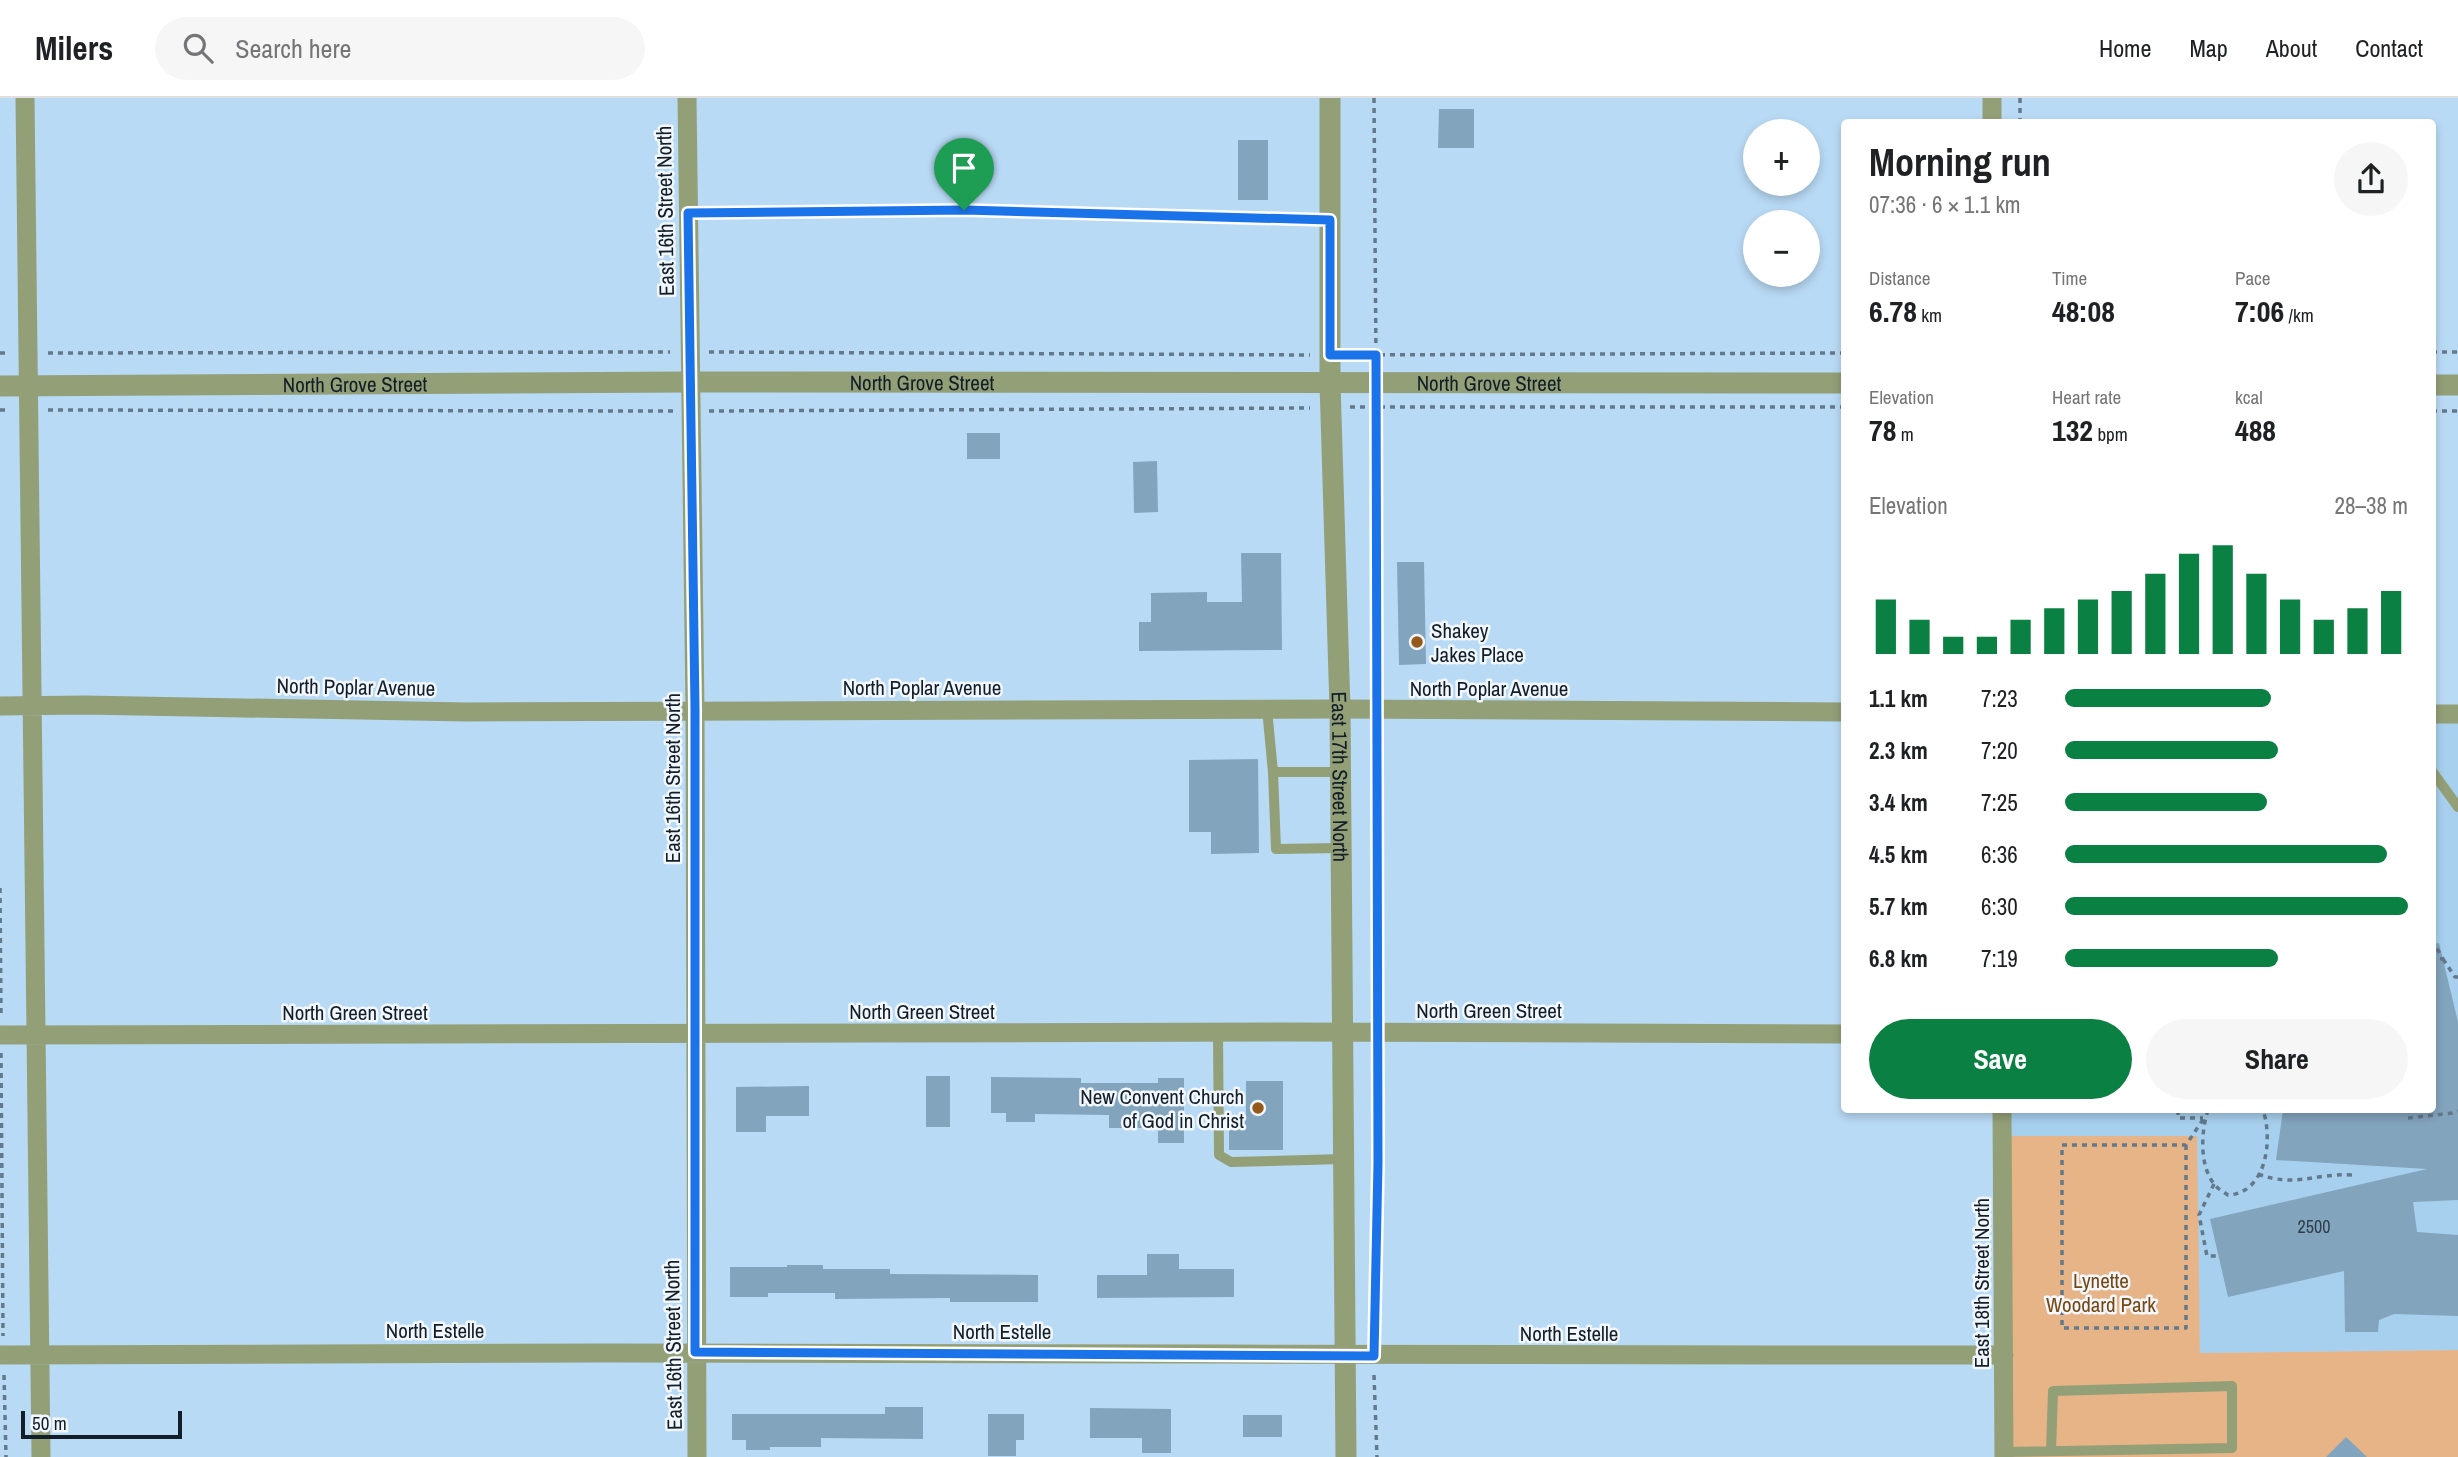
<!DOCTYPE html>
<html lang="en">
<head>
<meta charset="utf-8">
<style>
	:root { --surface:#fff; --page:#f6f6f6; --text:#202124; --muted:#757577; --line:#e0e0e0; --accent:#0b8043 }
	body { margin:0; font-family:"Archivo Narrow",sans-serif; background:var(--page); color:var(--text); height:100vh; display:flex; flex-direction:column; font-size:26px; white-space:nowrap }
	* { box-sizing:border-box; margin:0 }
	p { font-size:23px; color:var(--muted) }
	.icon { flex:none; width:38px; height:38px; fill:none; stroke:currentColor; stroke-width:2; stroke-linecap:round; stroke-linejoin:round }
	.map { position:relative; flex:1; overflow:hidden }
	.sheet { position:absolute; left:1841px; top:21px; width:595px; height:994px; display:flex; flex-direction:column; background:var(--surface); border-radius:7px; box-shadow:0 4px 10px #0003 }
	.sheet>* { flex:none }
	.fabs { position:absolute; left:1743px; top:21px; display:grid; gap:14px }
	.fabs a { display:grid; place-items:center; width:77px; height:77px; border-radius:50%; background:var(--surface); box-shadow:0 4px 10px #0003; font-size:35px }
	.scale { position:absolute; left:21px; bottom:18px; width:161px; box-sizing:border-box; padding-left:7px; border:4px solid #121e28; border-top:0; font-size:19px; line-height:24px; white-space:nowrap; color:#121e28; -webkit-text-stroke:5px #f1f7fd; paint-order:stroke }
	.pin { position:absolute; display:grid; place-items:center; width:60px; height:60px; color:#fff; margin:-72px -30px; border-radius:50% 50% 50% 0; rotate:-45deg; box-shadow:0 0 7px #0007 }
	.pin .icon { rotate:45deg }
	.round { display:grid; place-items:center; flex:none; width:74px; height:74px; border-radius:37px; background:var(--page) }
	.summary { display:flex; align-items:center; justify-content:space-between; height:119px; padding:0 28px }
	h1 { font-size:38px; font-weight:800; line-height:52px }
	.stats { display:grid; grid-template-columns:repeat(3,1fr); gap:10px; height:119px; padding:7px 28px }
	.stats div { display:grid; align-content:center }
	.stats b { font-size:30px; font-weight:800 }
	.stats small { font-size:19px; font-weight:400 }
	.stats p { font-size:19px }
	.chart { height:196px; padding:14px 28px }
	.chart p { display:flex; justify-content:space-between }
	.chart svg { width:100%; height:126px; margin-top:7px; stroke:var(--accent); stroke-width:6 }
	.cta { display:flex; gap:14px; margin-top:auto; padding:14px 28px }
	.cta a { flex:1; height:80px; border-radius:42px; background:var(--accent); color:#fff; font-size:28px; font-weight:800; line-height:80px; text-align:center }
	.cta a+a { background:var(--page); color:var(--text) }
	ul { padding:0 28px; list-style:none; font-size:23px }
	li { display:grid; grid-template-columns:112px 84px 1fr; align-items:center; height:52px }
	li i { height:18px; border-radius:9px; background:var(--accent) }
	header { display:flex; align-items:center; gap:42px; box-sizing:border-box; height:98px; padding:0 35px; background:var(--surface); border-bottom:2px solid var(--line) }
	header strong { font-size:33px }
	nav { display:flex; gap:38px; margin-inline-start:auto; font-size:24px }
	.search { width:490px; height:63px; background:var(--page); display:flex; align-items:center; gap:18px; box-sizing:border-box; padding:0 24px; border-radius:38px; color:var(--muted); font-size:26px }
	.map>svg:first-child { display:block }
</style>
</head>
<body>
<header>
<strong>Milers</strong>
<div class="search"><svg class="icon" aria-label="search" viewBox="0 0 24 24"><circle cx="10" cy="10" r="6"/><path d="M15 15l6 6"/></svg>Search here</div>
<nav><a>Home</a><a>Map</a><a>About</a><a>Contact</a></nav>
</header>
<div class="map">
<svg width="2458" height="1359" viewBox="0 0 2458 1359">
	<rect width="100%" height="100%" fill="#b9daf5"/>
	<path fill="#a7cfee" d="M2433 617H2458V1252L2200 1255 2196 1038H2002V1012H2432Z"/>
	<path fill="#e7b488" d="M2002 1038H2197L2200 1255 2458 1252V1359H2004Z"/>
	<path fill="#83a4bd" d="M1439 11H1474V50H1438Z
		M1238 42H1268V102H1238Z
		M967 335H1000V361H967Z
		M1157 363 1158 414 1134 415 1133 364Z
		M1241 455H1281L1282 552 1139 553V524H1151V495L1207 494V504H1242Z
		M1397 464H1424L1426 566 1399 567Z
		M1258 661 1259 755 1211 756V734H1189V662Z
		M2439 845 2458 924V1102L2413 1104 2417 1134 2458 1137V1218L2394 1216 2379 1222 2378 1234H2345L2344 1173 2228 1199 2210 1121 2427 1071 2276 1062 2283 1012H2432V846Z
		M926 978H950V1029H926Z
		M991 979 1081 980V985H1158V980H1184V1045H1158V1030H1109V1017L1035 1016V1024H1006V1015H991Z
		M1246 983H1283V1052H1229V1021H1246Z
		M809 988V1018H766V1034H736V989Z
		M1147 1156H1179V1171H1234V1199L1097 1200V1177H1147Z
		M787 1167H823V1171H890V1176L1038 1177V1204H950V1200L835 1201V1195H768V1199H730V1169H787Z
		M885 1309H923V1341L821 1340V1349H770V1352H746V1342H732V1316H885Z
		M1090 1310 1171 1311V1355H1142V1340H1090Z
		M988 1316H1024V1342H1016V1358H988Z
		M1243 1317H1282V1339H1243Z
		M2346 1339 2367 1359H2326Z"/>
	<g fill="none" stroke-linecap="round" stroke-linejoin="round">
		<path stroke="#63798b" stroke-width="3.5" stroke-dasharray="5 5" stroke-linecap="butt" d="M1374 0 1376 265
			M2020 0V24
			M709 254 1310 257
			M2432 254H2458
			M0 255H8
			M48 255 670 254
			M1350 257 1844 255
			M1376 308 1377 591
			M1350 309H1844
			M0 312H8
			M48 312 673 313
			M709 313 1310 310
			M2432 313H2458
			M1377 630 1378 916
			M0 790 1 916
			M2432 842 2443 861 2432 860
			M2443 861 2455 879H2458
			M1 955 3 1238
			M2178 1012V1020H2203
			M2208 1012C2201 1033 2199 1069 2215 1087 2218 1091 2224 1094 2228 1097 2267 1095 2273 1041 2263 1012
			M2408 1020 2453 1015 2458 1013
			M2186 1047V1230H2062V1047H2186L2204 1020
			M2258 1076C2296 1090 2314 1075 2352 1077
			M2214 1086 2199 1117 2207 1158H2219
			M1375 1238 1378 955
			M4 1277 6 1359
			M1374 1277 1377 1359"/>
		<path stroke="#939f77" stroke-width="10" d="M688 115 964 112 1330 122
			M1267 611 1273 674
			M2432 673 2458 709
			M1340 674H1273L1276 751 1341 750
			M1218 934 1219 1057 1231 1064 1343 1061
			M2004 1354 2232 1350V1288L2053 1293 2051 1353"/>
		<path stroke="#939f77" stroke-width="19" d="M25 0 41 1359
			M687 0 695 611 697 1359
			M1992 0V24
			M0 608 85 607 466 614 1340 611 1844 614
			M2432 616H2458
			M0 937 1288 934 1844 936
			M2002 1012 2004 1359
			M0 1257C668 1252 1336 1258 2004 1257"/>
		<g stroke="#939f77" stroke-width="21">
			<path id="s1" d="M1330 0V285L1340 611 1346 1359"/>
			<path d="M2432 287H2458"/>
			<path id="s2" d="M0 288 690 284 1844 285"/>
		</g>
	</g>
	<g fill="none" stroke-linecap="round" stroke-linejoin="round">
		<defs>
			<path id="route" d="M964 112 1330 122V257H1376L1378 1065 1374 1258 695 1254V611L688 115Z"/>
		</defs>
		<use href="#route" stroke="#fff" stroke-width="14"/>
		<use href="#route" stroke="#1a73e8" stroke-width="9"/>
	</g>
	<g fill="#95591a" stroke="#f1f7fd" stroke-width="2.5">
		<circle cx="1417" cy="544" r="7"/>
		<circle cx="1258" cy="1010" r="7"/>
	</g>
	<g text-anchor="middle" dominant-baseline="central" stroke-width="5" stroke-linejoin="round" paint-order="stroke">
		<g font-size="18" fill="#2e404d">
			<text x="2314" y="1128">2500</text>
		</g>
		<g font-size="21" fill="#121e28" stroke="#f1f7fd">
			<text transform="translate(665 113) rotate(-91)">East 16th Street North</text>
			<text stroke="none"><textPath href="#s2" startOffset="922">North Grove Street</textPath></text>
			<text stroke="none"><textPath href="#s2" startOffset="1489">North Grove Street</textPath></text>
			<text stroke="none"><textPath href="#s2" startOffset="355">North Grove Street</textPath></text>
			<text transform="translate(356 589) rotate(1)">North Poplar Avenue</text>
			<text x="922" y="589">North Poplar Avenue</text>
			<text x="1489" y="590">North Poplar Avenue</text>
			<text stroke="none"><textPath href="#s1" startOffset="679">East 17th Street North</textPath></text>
			<text transform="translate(672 680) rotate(-90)">East 16th Street North</text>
			<text x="1489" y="912">North Green Street</text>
			<text x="922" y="913">North Green Street</text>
			<text x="355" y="914">North Green Street</text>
			<text transform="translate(1981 1185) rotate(-90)">East 18th Street North</text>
			<text x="435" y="1232">North Estelle</text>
			<text x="1002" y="1233">North Estelle</text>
			<text x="1569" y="1235">North Estelle</text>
			<text transform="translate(673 1247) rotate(-91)">East 16th Street North</text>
		</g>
		<g font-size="21" fill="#121e28" stroke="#f1f7fd" text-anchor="start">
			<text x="1431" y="532">Shakey<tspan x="1431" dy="24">Jakes Place</tspan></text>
			<text x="1244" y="998" text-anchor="end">New Convent Church<tspan x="1244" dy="24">of God in Christ</tspan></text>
		</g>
		<g font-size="21" fill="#794710" stroke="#f1f7fd">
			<text x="2101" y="1182">Lynette<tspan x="2101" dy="24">Woodard Park</tspan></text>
		</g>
	</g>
</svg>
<div class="fabs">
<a>+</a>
<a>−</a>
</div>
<div class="scale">50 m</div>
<div class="pin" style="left:964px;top:112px;background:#1e9e55"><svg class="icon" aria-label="arrive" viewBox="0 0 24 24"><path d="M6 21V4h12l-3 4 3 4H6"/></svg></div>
<section class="sheet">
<div class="summary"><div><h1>Morning run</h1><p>07:36 · 6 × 1.1 km</p></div><a class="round"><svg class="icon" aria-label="share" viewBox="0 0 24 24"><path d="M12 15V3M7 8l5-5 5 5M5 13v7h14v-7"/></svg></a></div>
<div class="stats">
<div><p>Distance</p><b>6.78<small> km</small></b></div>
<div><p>Time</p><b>48:08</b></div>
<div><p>Pace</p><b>7:06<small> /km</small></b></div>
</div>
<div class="stats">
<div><p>Elevation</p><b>78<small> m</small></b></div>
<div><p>Heart rate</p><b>132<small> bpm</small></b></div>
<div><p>kcal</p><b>488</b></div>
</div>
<div class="chart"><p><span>Elevation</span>28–38 m</p>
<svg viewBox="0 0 160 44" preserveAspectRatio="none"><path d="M5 44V25M15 44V32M25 44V38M35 44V38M45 44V32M55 44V28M65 44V25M75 44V22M85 44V16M95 44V9M105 44V6M115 44V16M125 44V25M135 44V32M145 44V28M155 44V22"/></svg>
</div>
<ul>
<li><b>1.1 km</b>7:23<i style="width:60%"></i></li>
<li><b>2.3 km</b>7:20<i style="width:62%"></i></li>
<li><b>3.4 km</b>7:25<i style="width:59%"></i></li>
<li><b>4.5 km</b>6:36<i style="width:94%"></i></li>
<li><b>5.7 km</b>6:30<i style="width:100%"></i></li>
<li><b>6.8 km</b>7:19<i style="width:62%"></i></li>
</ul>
<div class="cta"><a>Save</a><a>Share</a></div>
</section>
</div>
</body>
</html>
